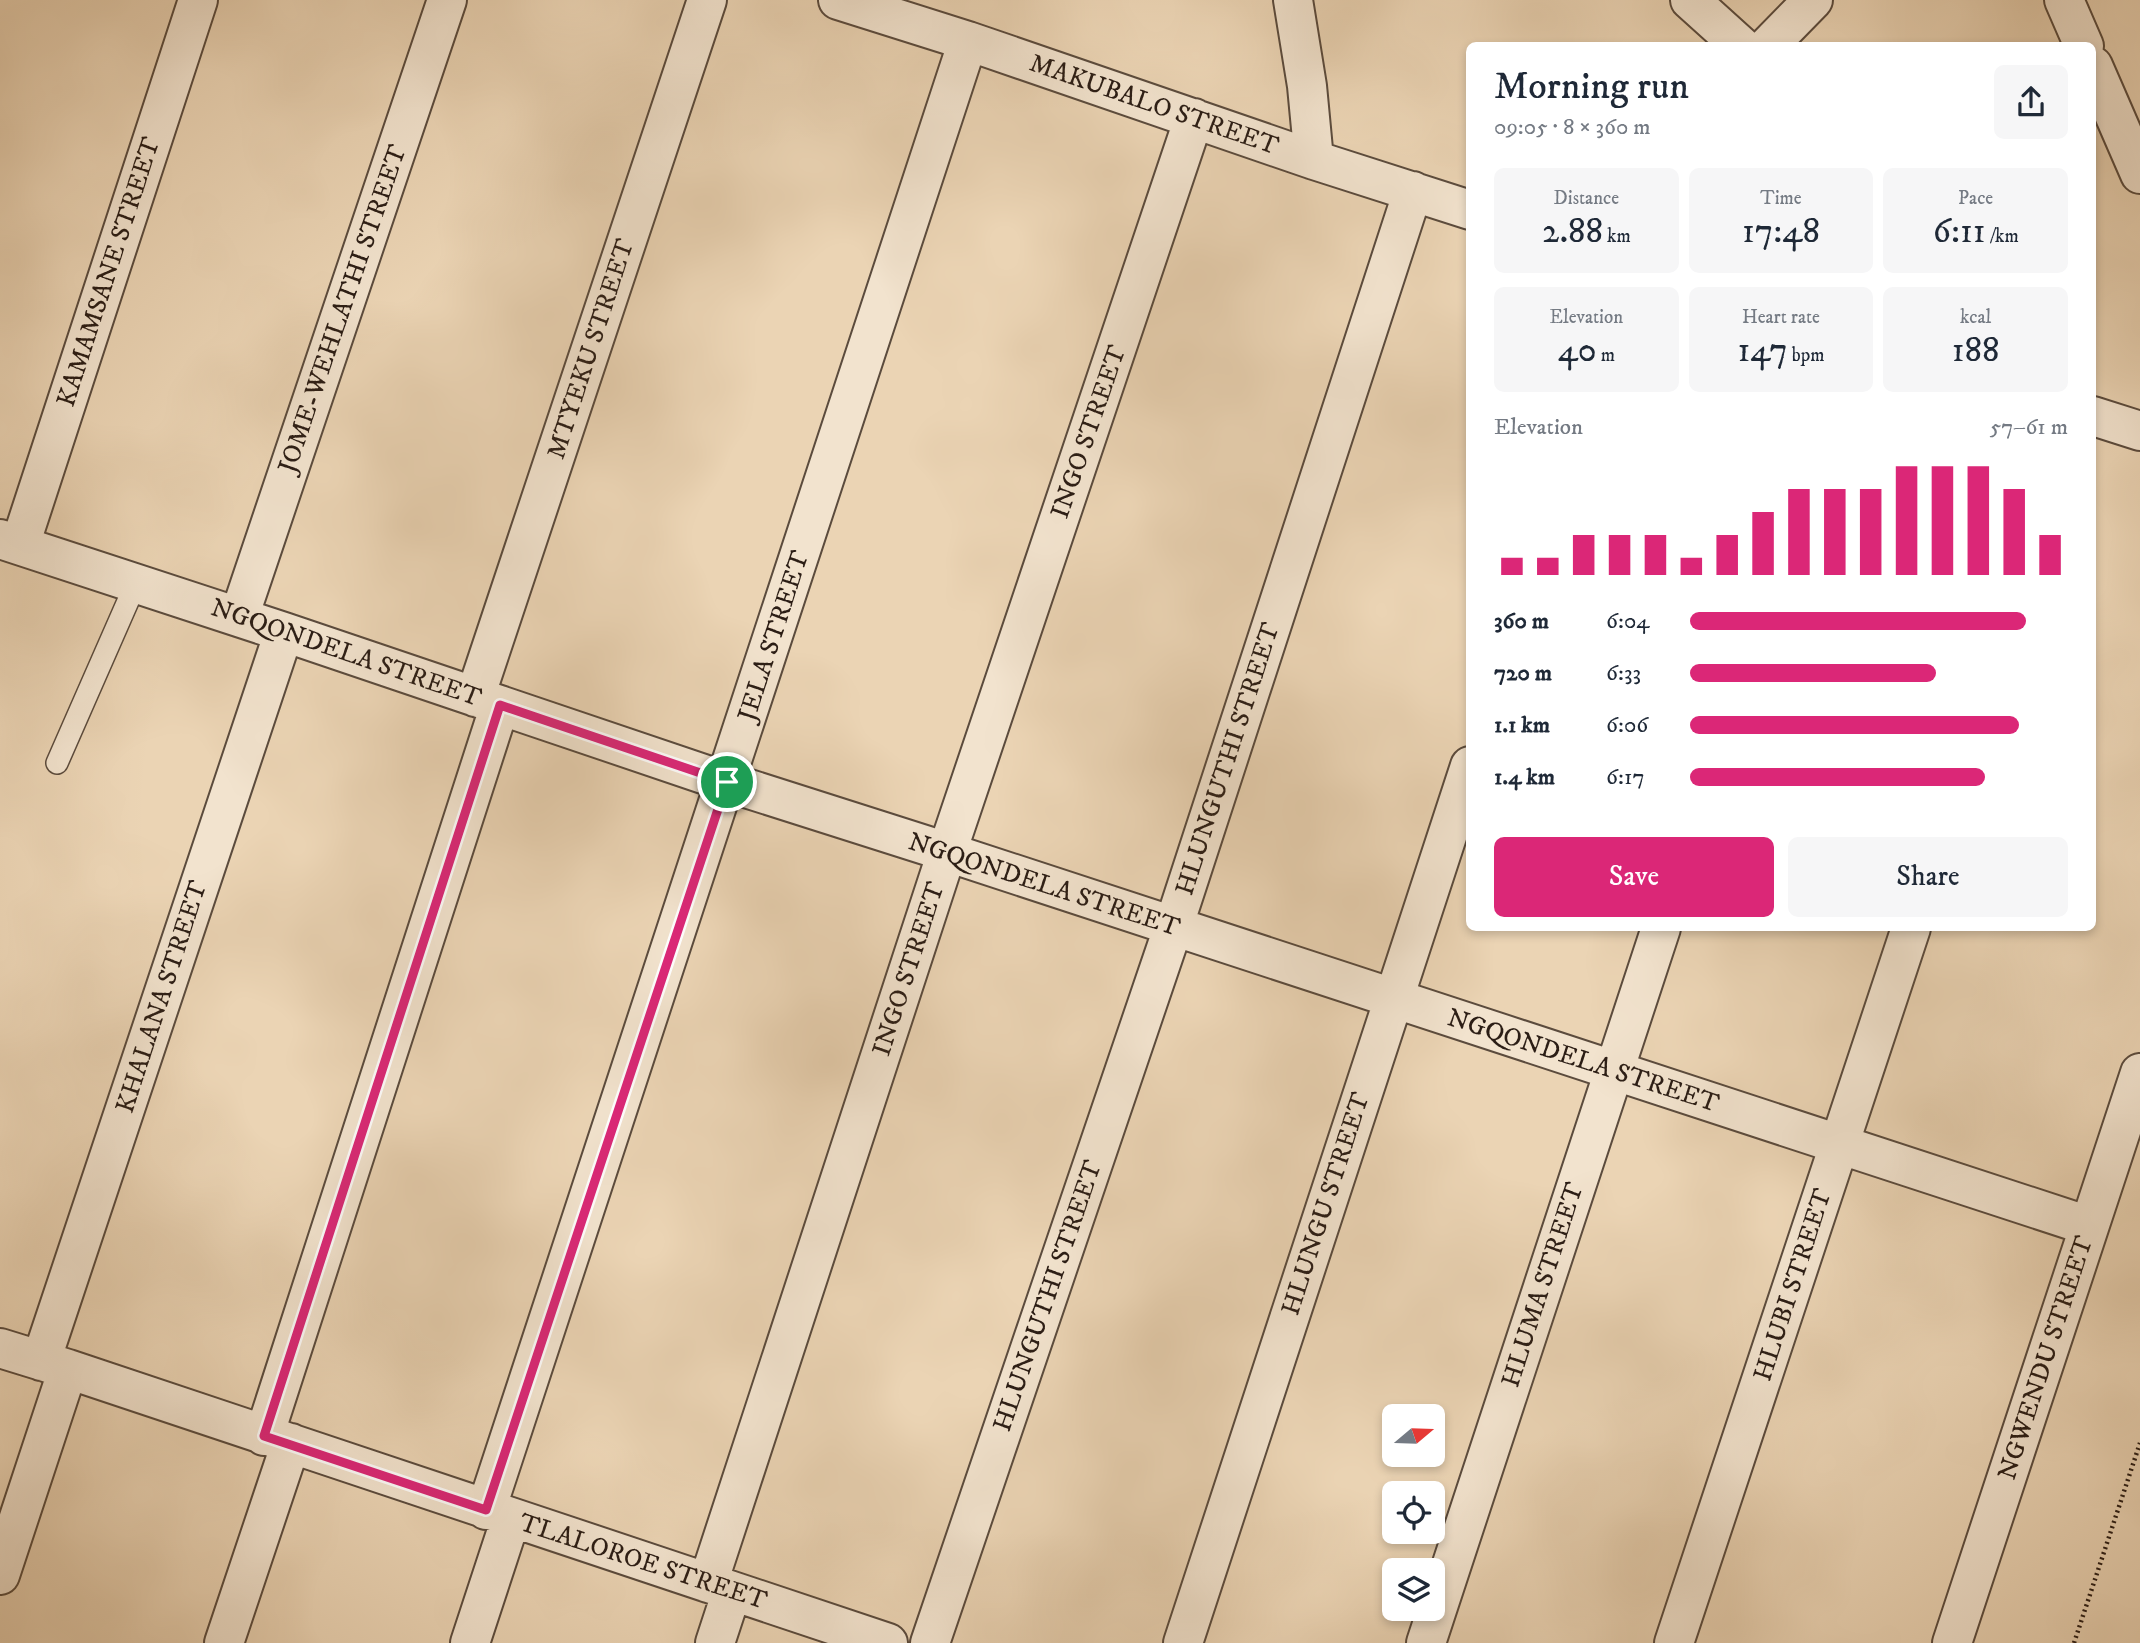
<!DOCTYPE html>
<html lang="en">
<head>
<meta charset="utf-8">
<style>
	:root { --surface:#fff; --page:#f6f6f7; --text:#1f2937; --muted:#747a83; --accent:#db2777 }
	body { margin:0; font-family:"IM FELL DW Pica",serif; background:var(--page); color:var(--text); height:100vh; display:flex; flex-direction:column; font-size:26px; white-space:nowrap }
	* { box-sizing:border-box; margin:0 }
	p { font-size:23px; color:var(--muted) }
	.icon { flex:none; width:38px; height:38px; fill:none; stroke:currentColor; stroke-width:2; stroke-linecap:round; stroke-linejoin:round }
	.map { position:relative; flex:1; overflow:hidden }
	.details { position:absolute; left:1466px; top:42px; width:630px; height:889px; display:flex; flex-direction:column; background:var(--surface); border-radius:10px; box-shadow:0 4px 10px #0003 }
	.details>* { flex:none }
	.needle { width:46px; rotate:71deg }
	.buttons { position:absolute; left:1382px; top:1404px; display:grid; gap:14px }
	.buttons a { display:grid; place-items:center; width:63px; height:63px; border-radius:10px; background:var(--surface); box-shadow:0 4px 10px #0003; font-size:35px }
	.pin { position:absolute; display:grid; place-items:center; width:60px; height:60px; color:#fff; margin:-30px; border:4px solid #fff; border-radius:50%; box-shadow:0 2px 7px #0007 }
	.round { display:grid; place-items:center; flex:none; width:74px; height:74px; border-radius:10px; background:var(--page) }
	.summary { display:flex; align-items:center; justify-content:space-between; height:119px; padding:0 28px }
	h1 { font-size:38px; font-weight:600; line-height:52px }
	.figures { display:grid; grid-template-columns:repeat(3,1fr); gap:10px; height:119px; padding:7px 28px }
	.figures div { display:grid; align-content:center; border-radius:10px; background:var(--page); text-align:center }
	.figures b { font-size:35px; font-weight:600 }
	.figures small { font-size:19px; font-weight:400 }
	.figures p { font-size:19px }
	.chart { height:196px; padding:14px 28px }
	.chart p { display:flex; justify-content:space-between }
	.chart svg { width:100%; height:126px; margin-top:7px; stroke:var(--accent); stroke-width:6 }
	.button { display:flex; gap:14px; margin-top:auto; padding:14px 28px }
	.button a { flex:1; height:80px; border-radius:10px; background:var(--accent); color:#fff; font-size:28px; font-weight:600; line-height:80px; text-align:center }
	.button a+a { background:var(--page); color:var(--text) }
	ul { padding:0 28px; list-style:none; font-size:23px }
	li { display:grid; grid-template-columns:112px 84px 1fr; align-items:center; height:52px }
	li i { height:18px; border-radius:9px; background:var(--accent) }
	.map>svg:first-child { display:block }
</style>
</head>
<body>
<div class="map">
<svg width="2140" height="1643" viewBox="0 0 2140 1643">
	<rect width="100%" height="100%" fill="#ebd4b4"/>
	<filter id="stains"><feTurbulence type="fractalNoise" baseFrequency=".00286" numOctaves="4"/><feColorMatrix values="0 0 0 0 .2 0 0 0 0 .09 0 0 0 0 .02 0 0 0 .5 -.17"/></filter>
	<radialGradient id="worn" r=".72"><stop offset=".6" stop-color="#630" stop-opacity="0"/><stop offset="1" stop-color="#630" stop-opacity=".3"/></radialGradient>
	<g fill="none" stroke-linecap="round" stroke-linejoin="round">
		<defs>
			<path id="lane" d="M57 763 136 583"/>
			<path id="street" d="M838 0 968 41 1314 160 1470 210
				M1293 0 1307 86 1314 160
				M1690 0 1741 46
				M2064 0 2084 46
				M1768 46 1813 0
				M2093 66 2140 174
				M2093 416 2140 431
				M0 539 284 632 727 782 947 852 2089 1226
				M20 545 198 0
				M239 617 447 0
				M475 697 707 0
				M0 1348 68 1369 888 1643
				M41 1361 284 632
				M264 1436 500 705
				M486 1510 968 41
				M0 1575 68 1369
				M708 1583 947 852 1194 118
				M224 1643 291 1443
				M470 1643 511 1518
				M715 1643 732 1591
				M930 1643 1173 928 1413 191
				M1183 1643 1470 766
				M1426 1643 1661 928
				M1674 1643 1911 928
				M1952 1643 2140 1073"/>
		</defs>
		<use href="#lane" stroke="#5b4b3d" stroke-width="24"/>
		<use href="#street" stroke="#5b4b3d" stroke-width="42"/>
		<path stroke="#2b1d15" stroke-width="4.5" stroke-dasharray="2 3.5" stroke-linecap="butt" d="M2074 1643 2140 1443"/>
		<use href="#lane" stroke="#f2e3ce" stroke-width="21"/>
		<use href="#street" stroke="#f2e3ce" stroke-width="38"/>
	</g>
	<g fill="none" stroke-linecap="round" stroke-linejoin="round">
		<defs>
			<path id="route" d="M500 705 727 782 486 1510 264 1436Z"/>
		</defs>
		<use href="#route" stroke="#fff" stroke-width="14"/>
		<use href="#route" stroke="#db2777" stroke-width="9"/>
	</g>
	<g text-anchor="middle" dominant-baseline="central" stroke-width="5" stroke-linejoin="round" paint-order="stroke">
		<g font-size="26" fill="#2b1d15" stroke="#f2e3ce">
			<text transform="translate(1154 105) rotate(19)">MAKUBALO STREET</text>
			<text transform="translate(109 272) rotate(-72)">KAMAMSANE STREET</text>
			<text transform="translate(343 309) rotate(-71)">JOME-WEHLATHI STREET</text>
			<text transform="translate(591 349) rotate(-72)">MTYEKU STREET</text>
			<text transform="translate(1089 432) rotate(-71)">INGO STREET</text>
			<text transform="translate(774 636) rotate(-72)">JELA STREET</text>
			<text transform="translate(346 653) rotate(19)">NGQONDELA STREET</text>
			<text transform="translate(1228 759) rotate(-72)">HLUNGUTHI STREET</text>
			<text transform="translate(1044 885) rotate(18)">NGQONDELA STREET</text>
			<text transform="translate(909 969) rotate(-72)">INGO STREET</text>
			<text transform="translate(162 997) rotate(-72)">KHALANA STREET</text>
			<text transform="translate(1583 1061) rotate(18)">NGQONDELA STREET</text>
			<text transform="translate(1326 1204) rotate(-72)">HLUNGU STREET</text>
			<text transform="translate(1543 1285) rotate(-72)">HLUMA STREET</text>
			<text transform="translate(1793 1285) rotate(-72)">HLUBI STREET</text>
			<text transform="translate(1048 1296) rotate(-71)">HLUNGUTHI STREET</text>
			<text transform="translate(2046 1358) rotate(-72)">NGWENDU STREET</text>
			<text transform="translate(643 1562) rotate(18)">TLALOROE STREET</text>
		</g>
	</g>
	<rect width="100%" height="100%" filter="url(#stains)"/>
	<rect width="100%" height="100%" fill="url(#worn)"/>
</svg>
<div class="buttons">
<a><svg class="needle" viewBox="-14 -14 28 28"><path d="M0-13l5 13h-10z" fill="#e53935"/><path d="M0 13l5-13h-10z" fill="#747a83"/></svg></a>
<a><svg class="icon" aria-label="locate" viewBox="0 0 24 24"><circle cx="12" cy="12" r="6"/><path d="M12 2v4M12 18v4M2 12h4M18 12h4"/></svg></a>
<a><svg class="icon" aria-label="layers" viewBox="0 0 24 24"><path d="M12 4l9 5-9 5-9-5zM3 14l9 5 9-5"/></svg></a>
</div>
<div class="pin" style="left:727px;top:782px;background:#1e9e55"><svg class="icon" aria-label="arrive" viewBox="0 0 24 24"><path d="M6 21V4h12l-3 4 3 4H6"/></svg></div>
<section class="details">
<div class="summary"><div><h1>Morning run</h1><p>09:05 · 8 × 360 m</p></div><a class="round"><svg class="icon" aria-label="share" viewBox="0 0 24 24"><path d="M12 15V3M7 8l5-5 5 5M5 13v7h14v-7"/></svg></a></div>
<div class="figures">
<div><p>Distance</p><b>2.88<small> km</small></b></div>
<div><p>Time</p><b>17:48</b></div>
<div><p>Pace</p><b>6:11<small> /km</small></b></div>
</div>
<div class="figures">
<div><p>Elevation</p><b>40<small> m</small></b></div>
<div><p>Heart rate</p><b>147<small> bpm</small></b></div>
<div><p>kcal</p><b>188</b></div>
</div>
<div class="chart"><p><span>Elevation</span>57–61 m</p>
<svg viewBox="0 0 160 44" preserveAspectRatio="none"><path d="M5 44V38M15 44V38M25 44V30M35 44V30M45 44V30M55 44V38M65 44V30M75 44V22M85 44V14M95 44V14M105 44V14M115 44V6M125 44V6M135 44V6M145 44V14M155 44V30"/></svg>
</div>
<ul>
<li><b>360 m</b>6:04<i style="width:89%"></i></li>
<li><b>720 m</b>6:33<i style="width:65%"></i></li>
<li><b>1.1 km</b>6:06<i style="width:87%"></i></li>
<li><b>1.4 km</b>6:17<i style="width:78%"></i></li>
</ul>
<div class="button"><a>Save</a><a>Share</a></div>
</section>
</div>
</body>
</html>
